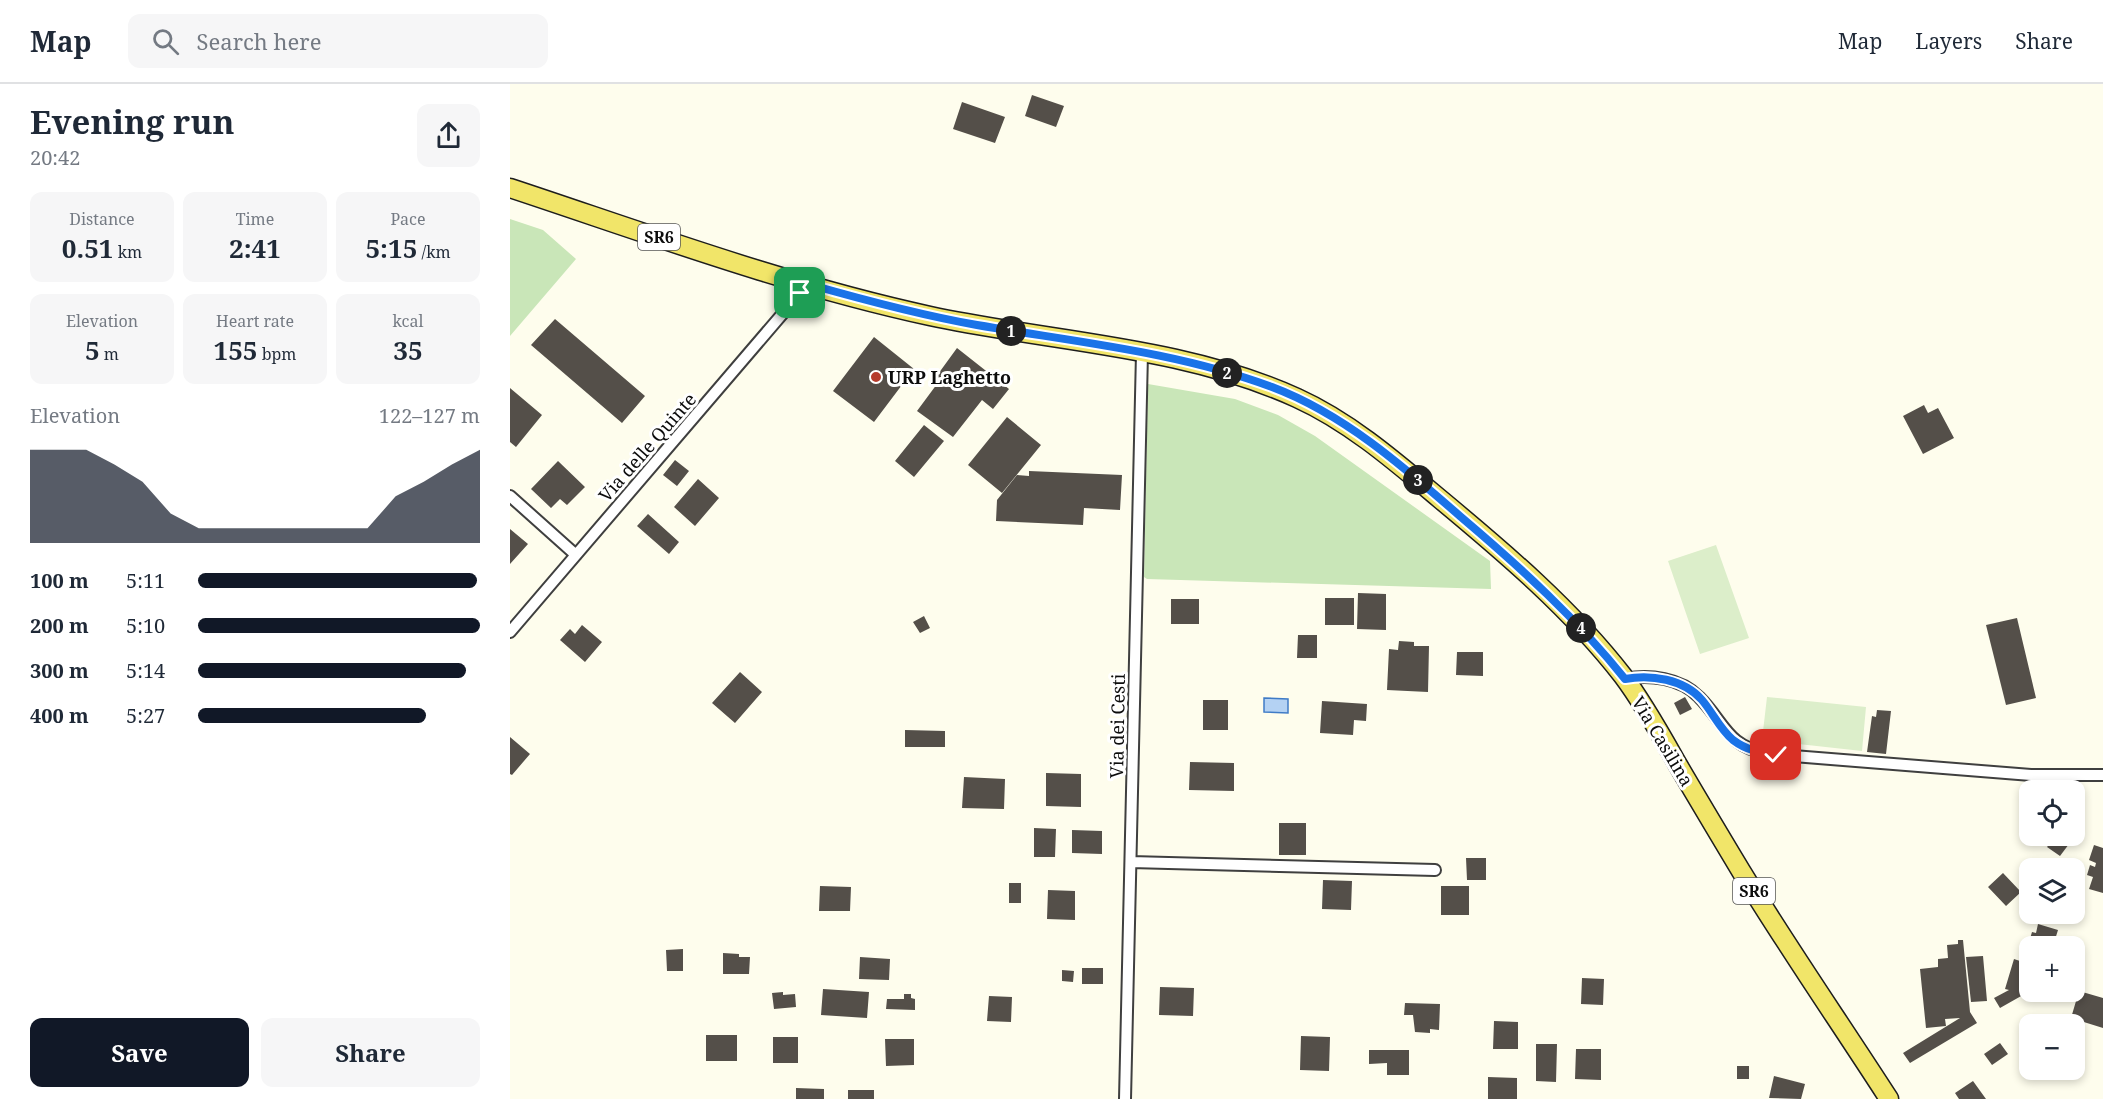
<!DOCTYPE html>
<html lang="en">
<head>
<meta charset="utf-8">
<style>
	:root { --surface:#fff; --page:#f6f6f7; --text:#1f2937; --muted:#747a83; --line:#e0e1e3; --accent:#111827 }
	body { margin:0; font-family:"Noto Serif",serif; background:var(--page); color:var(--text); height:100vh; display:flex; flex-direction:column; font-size:22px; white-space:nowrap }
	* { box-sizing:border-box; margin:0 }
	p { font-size:20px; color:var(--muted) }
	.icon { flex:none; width:33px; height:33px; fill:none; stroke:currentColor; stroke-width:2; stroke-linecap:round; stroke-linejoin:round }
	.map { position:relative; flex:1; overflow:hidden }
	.panel { display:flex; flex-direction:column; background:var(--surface); width:510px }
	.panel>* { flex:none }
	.tools { position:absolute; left:1509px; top:696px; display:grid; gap:12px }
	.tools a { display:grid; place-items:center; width:66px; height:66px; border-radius:12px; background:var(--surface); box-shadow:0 3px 9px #0003; font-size:30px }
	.pin { position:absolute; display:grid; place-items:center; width:51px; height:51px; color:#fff; margin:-26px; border-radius:12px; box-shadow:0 3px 9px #0006 }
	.km { position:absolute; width:30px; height:30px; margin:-15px; border-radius:50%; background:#222; color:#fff; font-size:16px; line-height:30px; text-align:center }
	.round { display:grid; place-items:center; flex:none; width:63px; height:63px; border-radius:12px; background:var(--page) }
	.headline { display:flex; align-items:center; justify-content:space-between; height:102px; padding:0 30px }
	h1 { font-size:33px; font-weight:700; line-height:45px }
	.stats { display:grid; grid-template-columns:repeat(3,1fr); gap:9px; height:102px; padding:6px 30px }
	.stats div { display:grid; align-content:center; border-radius:12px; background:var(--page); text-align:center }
	.stats b { font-size:26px; font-weight:700 }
	.stats small { font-size:16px; font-weight:400 }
	.stats p { font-size:16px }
	.chart { height:168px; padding:12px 30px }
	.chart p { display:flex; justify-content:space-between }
	.chart svg { width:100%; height:108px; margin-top:6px; fill:var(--accent); opacity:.7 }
	.button { display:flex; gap:12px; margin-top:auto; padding:12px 30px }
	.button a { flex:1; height:69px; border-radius:12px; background:var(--accent); color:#fff; font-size:24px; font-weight:700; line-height:69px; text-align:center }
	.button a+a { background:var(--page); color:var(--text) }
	ul { padding:0 30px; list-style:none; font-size:20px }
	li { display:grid; grid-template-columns:96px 72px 1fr; align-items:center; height:45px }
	li i { height:15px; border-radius:8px; background:var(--accent) }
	header { display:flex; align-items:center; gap:36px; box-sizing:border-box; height:84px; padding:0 30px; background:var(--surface); border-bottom:2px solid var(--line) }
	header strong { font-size:28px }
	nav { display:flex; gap:33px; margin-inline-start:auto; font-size:21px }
	.search { width:420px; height:54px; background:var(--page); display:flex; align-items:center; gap:15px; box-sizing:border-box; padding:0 21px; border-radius:12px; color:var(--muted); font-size:22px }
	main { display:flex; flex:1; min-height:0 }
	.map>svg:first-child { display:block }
</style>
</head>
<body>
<header>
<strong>Map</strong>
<div class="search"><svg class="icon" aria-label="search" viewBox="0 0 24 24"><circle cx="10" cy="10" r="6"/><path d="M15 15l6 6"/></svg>Search here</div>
<nav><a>Map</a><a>Layers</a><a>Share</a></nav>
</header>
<main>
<section class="panel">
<div class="headline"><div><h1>Evening run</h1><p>20:42</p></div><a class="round"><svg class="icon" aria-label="share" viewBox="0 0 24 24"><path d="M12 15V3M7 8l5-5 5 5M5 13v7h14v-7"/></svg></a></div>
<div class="stats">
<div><p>Distance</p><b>0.51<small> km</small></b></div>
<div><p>Time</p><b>2:41</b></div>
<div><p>Pace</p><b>5:15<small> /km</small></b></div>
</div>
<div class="stats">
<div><p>Elevation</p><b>5<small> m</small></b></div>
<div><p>Heart rate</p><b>155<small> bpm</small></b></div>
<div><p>kcal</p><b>35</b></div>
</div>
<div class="chart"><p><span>Elevation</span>122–127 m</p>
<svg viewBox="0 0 160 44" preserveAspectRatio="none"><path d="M0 44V6L10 6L20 6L30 12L40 19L50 32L60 38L70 38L80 38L90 38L100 38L110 38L120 38L130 25L140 19L150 12L160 6V44z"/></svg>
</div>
<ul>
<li><b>100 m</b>5:11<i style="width:99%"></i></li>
<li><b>200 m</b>5:10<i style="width:100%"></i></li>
<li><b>300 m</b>5:14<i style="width:95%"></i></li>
<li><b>400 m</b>5:27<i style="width:81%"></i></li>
</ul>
<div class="button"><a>Save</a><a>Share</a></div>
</section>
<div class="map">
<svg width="1593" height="1015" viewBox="0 0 1593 1015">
	<rect width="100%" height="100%" fill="#fefded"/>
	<path fill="#c9e6b8" d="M0 135 33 146 66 175 0 252Z
		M638 300 725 315 768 331 805 352 980 477 981 505 637 495 634 493Z"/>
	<path fill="#dceeca" d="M1206 461 1239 554 1190 570 1158 477Z
		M1257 613 1356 623 1352 667 1252 656Z"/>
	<path fill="#b4d2f3" stroke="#3f7bc6" stroke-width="1.5" d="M754 614 778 615V629L754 628Z"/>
	<path fill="#544f49" d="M522 11 554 22 546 43 515 32Z
		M452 18 495 33 485 59 443 45Z
		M45 235 135 312 112 339 21 261Z
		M364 253 404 285 364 338 323 307Z
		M447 264 499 305 483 325 472 316 443 353 407 327 427 300 423 297Z
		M0 304 32 331 6 363 0 358Z
		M1414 321 1418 329 1428 324 1444 354 1413 370 1393 332Z
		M497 333 531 361 492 409 458 381Z
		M414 341 434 357 404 393 385 377Z
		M165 376 179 387 167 402 153 391Z
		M48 377 75 403 57 421 50 415 41 424 21 405Z
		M519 387 612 391 610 426 574 424 573 441 486 437 487 416 507 391 519 392Z
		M188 395 209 414 185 442 164 423Z
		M138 430 169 458 159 470 127 442Z
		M0 445 18 460 0 480Z
		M848 509 876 510V546L847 545Z
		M815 514H844V541H815Z
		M661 515H689V540H661Z
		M414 532 420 544 410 549 403 538Z
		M1507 534 1526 614 1496 621 1476 541Z
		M72 541 92 558 75 578 50 556 60 545 65 550Z
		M788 551H807V574H787Z
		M889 557 904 558V562H919L918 608 877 606 879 565 888 566Z
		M947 568H973V592L946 591Z
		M230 588 252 608 225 639 202 619Z
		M1175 613 1182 625 1170 631 1164 619Z
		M693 616H718V646H693Z
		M812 617 857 620 856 637 844 636 843 651 810 649Z
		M1367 626 1381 627 1376 670 1357 668 1362 632 1366 633Z
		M395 646 435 647V663H395Z
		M0 653 20 670 2 691 0 690Z
		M680 678 724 679V707L679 706Z
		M536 689 571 690V723L536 722Z
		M454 693 495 695 494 725 452 724Z
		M769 739H796V771H769Z
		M524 744 546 745 545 773H524Z
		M562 746 592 747V770L562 769Z
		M1564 746 1568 748 1550 772 1537 763 1546 752H1564Z
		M1584 761 1593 764V809L1579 805 1583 793 1577 791 1580 781 1585 783 1586 779 1579 776Z
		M956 774H976V796H957Z
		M1493 789 1511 808 1496 822 1478 803Z
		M813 796 842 797 841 826 812 825Z
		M499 799H511V819H499Z
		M310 802 341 803 340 827H309Z
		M931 802H959V831H931Z
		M538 806 565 807V836L537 835Z
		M1528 840 1548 846 1543 862H1520V907L1490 924 1484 914 1499 906 1495 905 1504 875 1513 878 1522 848 1526 849Z
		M1448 856H1453L1460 928 1467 939 1400 979 1393 969 1450 934 1435 935 1436 942 1416 944 1410 885 1428 883V875L1438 874 1437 861 1448 860Z
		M173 865V887H157L156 866Z
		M213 869 229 870V873H240L239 890H213Z
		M1473 872 1477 917 1461 918 1456 873Z
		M350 873 380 875 379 896 349 895Z
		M572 884H593V900H572Z
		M552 886 564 887 563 898 552 897Z
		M1072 894 1094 895 1093 921 1071 920Z
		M650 903 684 904 683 932 649 931Z
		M313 905 359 908 357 934 311 931Z
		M1569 907 1593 914V944L1561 934Z
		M273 908V911L285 910 286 923 264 925 262 909Z
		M394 910H401V914L405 915V926L376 925 377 915H394Z
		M479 912 502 913 501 938 477 937Z
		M895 919 930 920 929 946 920 945V949L905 948 903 931H894Z
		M984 937 1008 938V965H983Z
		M196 951H227V977H196Z
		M791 952 820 953 819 987 790 986Z
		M263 953H288V979H263Z
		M375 955H404V981L376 982Z
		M1490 959 1498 970 1482 981 1474 970Z
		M1026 960H1047L1046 998 1026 997Z
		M1066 965H1091V996L1065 995Z
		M859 966H899V991H877V979L859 980Z
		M1227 982H1239V995H1227Z
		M1264 992 1295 1000 1291 1015 1259 1014Z
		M978 993 1007 994V1015H978Z
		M1463 997 1476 1015H1449L1445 1009Z
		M286 1004 314 1005V1015H286Z
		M338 1006H364V1015H338Z"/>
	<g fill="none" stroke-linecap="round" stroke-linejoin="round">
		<defs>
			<path id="street" d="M0 412 66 471
				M0 548 298 200
				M1115 595C1139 590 1171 594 1189 613 1215 639 1216 662 1258 670L1521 691H1593
				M621 778 925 786
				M615 1015 632 269"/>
			<path id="primary" d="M0 104C139 150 277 201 420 232 541 258 673 262 787 314 840 338 886 378 930 415 995 469 1061 525 1113 592 1134 620 1151 651 1168 681 1189 717 1210 752 1231 787 1278 864 1330 939 1379 1015"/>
		</defs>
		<use href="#street" stroke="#3f3f3f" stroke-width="14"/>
		<use href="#primary" stroke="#1d1d1d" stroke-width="21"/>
		<use href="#street" stroke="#fff" stroke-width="10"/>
		<use href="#primary" stroke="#f1e569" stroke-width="18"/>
	</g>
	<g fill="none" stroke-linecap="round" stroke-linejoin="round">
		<defs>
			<path id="route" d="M290 209 298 200C354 216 410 231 467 241 566 258 668 268 762 303 834 330 894 383 951 433 1010 483 1067 535 1115 595 1140 590 1174 595 1192 616 1203 629 1210 645 1223 656 1236 666 1251 669 1266 671"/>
		</defs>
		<use href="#route" stroke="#fff" stroke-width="12"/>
		<use href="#route" stroke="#1a73e8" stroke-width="8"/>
	</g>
	<circle fill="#b53b2c" stroke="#fff" stroke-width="2" cx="366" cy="293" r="6"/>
	<g text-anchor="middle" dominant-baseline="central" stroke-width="6" stroke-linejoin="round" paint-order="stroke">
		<g fill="#fff" stroke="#555" stroke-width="1.5">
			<rect x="128" y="140" width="42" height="26" rx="4.5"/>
			<rect x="1223" y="794" width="42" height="26" rx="4.5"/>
		</g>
		<g font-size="16" font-weight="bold" fill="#0c0c0c">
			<text x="149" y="153">SR6</text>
			<text x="1244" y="807">SR6</text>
		</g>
		<g font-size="18" font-weight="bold" fill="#0c0c0c" stroke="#fff" text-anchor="start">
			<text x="378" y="293">URP Laghetto</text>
		</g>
		<g font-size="18" fill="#0c0c0c" stroke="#fff">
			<text transform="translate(137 363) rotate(-49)">Via delle Quinte</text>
			<text transform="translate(607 642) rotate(-89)">Via dei Cesti</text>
			<text transform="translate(1153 657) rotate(59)">Via Casilina</text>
		</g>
	</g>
</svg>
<div class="tools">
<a><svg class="icon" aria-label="locate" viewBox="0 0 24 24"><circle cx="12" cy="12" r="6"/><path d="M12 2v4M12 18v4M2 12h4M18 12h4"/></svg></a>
<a><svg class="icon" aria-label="layers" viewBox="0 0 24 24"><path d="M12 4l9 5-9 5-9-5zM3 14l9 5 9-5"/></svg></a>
<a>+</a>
<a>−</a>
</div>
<div class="pin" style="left:290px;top:209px;background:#1e9e55"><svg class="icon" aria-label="arrive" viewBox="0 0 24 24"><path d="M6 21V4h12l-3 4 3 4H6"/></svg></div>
<div class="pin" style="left:1266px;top:671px;background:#d93025"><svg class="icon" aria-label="check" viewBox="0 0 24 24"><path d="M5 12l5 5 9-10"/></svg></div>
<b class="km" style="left:501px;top:247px">1</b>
<b class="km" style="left:717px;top:289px">2</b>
<b class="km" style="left:908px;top:396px">3</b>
<b class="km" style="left:1071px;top:544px">4</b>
</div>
</main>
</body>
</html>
